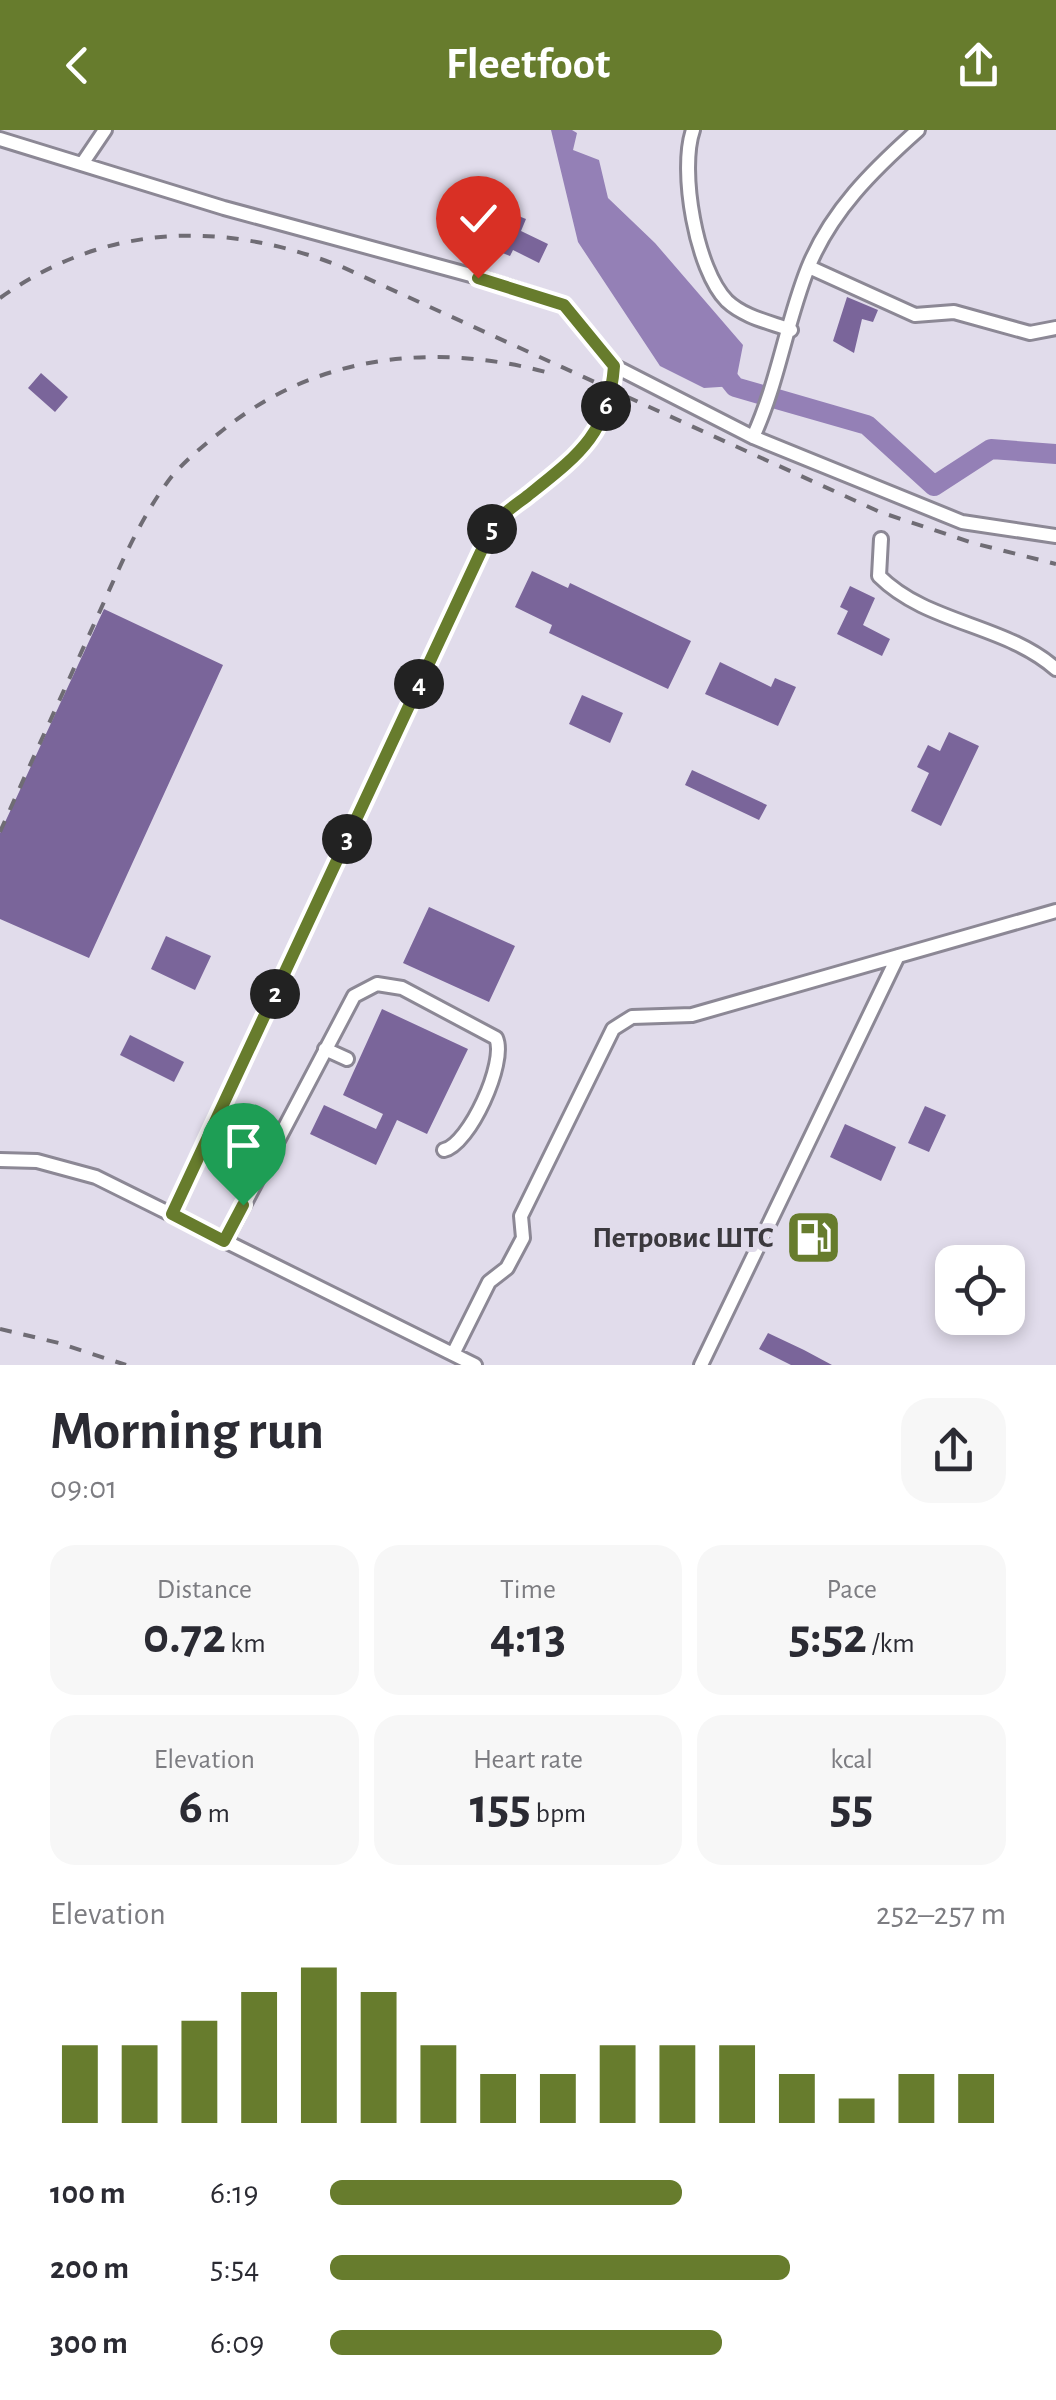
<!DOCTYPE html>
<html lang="en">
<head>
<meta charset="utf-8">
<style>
	:root { --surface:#fff; --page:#f7f7f7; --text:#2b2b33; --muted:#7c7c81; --accent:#677c2d }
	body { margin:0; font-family:"Alegreya Sans",sans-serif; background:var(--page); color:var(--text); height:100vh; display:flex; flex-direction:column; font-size:38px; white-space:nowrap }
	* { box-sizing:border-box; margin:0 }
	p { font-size:32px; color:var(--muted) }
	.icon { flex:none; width:55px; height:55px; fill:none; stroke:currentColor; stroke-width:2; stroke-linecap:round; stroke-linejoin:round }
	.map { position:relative; height:1235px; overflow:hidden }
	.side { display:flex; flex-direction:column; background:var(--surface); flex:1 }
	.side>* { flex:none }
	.fabs { position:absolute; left:935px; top:1115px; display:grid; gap:20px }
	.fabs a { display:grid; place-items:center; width:90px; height:90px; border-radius:20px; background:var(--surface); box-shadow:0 5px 15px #0003; font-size:50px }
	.pin { position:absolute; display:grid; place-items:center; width:85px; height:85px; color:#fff; margin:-102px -42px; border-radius:50% 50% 50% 0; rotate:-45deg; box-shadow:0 0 10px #0007 }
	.pin .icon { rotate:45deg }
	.km { position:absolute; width:50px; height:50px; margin:-25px; border-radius:50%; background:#222; color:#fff; font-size:28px; line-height:50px; text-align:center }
	.round { display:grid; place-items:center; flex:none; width:105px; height:105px; border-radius:30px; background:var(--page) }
	.headline { display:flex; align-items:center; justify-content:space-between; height:170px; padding:0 50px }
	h1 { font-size:55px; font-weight:600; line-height:75px }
	.figures { display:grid; grid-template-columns:repeat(3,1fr); gap:15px; height:170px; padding:10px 50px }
	.figures div { display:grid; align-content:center; border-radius:25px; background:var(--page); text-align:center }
	.figures b { font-size:50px; font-weight:600 }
	.figures small { font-size:28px; font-weight:400 }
	.figures p { font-size:28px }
	.chart { height:280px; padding:20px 50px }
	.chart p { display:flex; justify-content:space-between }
	.chart svg { width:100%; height:180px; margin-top:10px; stroke:var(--accent); stroke-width:6 }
	ul { padding:0 50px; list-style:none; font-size:32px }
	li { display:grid; grid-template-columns:160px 120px 1fr; align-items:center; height:75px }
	li i { height:25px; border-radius:12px; background:var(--accent) }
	header { display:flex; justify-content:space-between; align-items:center; height:130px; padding:0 50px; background:var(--accent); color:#fff; font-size:45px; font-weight:600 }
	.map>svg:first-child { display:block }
</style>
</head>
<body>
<header><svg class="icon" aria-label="back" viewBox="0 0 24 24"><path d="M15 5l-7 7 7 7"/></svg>Fleetfoot<svg class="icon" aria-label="share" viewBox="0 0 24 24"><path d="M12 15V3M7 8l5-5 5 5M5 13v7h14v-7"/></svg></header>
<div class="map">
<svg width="1056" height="1235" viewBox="0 0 1056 1235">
	<rect width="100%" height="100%" fill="#e1dceb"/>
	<path fill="#9480b6" d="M551 0H572L577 3 573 20 599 30 608 68 655 113 743 215 735 256 704 258 660 236 578 112Z"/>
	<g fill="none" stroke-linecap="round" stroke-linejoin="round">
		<path stroke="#9480b6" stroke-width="20" d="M719 237 735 257 867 295 934 356 991 319 1056 324"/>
	</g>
	<path fill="#7a659a" d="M516 85 526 89 521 101 548 114 539 133 513 120 510 126 500 122Z
		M847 167 878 180 873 192 862 189 854 223 833 211Z
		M41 243 68 267 55 282 28 258Z
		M532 441 568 458 570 453 691 511 668 559 549 503 552 495 515 477Z
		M850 456 875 468 863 495 890 509 882 526 837 504 848 481 840 477Z
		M104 479 223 535 89 828 0 789V703Z
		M720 532 771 557 775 548 796 557 778 596 705 564Z
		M582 565 623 583 610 613 569 594Z
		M949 602 979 616 941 696 911 681 929 643 917 637 928 615 940 621Z
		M692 640 767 675 759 690 685 655Z
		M429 777 515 816 489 872 403 833Z
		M166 806 211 826 195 860 151 839Z
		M382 879 468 919 427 1004 397 990 376 1035 310 1004 324 975 376 999 383 984 343 965Z
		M130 905 184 932 174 952 120 925Z
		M925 976 946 985 929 1022 908 1013Z
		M845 994 896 1017 881 1051 830 1027Z
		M768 1203 804 1220 832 1235H791L759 1219Z"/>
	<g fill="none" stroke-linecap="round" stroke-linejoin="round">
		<defs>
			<path id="minor" d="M693 0C679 40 696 140 727 171 744 187 769 192 791 200
				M0 9 224 78 478 147 564 175 614 236 753 307 962 392 1056 406
				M82 34 105 0
				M809 137 915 185 954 182 1030 203 1056 198
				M753 307C778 253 786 193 808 138 831 81 873 40 918 0
				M881 409 879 446C927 494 1005 494 1056 539
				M325 919 347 929
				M0 1030 37 1031 96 1047 475 1235
				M172 1084 492 398C501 385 514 376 526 367 576 327 608 305 614 236
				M225 1111 354 866 377 854 402 858 496 908C507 932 469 1015 444 1020
				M453 1224 489 1152 507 1138 523 1108 521 1086 613 899 632 887 692 885 1056 781
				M701 1235 898 826"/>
		</defs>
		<use href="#minor" stroke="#8c8895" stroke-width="18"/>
		<use href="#minor" stroke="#fff" stroke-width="12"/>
		<path stroke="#6f6c74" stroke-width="4" stroke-dasharray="12 12" stroke-linecap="butt" d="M0 168C106 93 221 90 340 136L880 382 973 413 1056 434
			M0 702C31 632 63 563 94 494 117 444 138 390 172 346 187 329 205 314 223 300 316 225 432 212 546 242
			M0 1199 59 1213 126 1235"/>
	</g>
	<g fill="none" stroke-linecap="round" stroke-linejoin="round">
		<defs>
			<path id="route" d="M243 1075 224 1111 172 1084 492 398C500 385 514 376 526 367 576 327 609 305 614 236L564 175 478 148"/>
		</defs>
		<use href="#route" stroke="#fff" stroke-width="20"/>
		<use href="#route" stroke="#677c2d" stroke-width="12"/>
	</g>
	<defs>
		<symbol id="fuel-square" viewBox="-11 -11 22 22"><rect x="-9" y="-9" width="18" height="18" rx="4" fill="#677c2d" stroke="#e1dceb"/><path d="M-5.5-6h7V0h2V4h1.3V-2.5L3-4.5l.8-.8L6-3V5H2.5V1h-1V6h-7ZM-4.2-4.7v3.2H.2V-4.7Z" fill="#fff"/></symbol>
	</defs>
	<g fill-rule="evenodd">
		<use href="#fuel-square" x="782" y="1076" width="63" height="63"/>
	</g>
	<g text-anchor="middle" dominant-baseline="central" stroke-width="10" stroke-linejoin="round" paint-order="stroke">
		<g font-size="30" font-weight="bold" fill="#3b393e" stroke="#e1dceb" text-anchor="end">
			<text x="774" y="1108">Петровис ШТС</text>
		</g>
	</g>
</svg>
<div class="fabs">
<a><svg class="icon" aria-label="locate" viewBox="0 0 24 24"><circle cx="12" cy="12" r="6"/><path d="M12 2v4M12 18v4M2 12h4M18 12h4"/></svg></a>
</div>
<div class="pin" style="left:243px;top:1075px;background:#1e9e55"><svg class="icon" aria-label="arrive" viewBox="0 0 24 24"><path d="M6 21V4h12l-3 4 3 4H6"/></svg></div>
<div class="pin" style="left:478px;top:148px;background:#d93025"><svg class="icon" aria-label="check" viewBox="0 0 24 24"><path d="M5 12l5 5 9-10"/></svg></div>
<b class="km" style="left:275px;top:864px">2</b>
<b class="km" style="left:347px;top:709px">3</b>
<b class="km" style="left:419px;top:554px">4</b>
<b class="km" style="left:492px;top:399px">5</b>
<b class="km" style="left:606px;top:276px">6</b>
</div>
<section class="side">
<div class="headline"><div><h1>Morning run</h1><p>09:01</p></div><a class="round"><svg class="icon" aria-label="share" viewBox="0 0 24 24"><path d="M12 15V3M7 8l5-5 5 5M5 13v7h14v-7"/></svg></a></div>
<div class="figures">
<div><p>Distance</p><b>0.72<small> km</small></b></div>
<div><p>Time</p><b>4:13</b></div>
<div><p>Pace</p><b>5:52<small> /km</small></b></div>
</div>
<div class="figures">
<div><p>Elevation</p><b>6<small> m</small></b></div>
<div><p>Heart rate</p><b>155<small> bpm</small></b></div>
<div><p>kcal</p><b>55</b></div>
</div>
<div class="chart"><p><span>Elevation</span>252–257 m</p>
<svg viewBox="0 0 160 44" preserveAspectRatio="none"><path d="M5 44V25M15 44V25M25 44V19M35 44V12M45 44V6M55 44V12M65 44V25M75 44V32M85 44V32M95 44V25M105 44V25M115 44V25M125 44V32M135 44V38M145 44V32M155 44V32"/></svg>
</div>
<ul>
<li><b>100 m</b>6:19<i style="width:52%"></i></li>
<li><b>200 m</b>5:54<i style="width:68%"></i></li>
<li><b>300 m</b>6:09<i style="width:58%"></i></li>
</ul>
</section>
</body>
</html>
